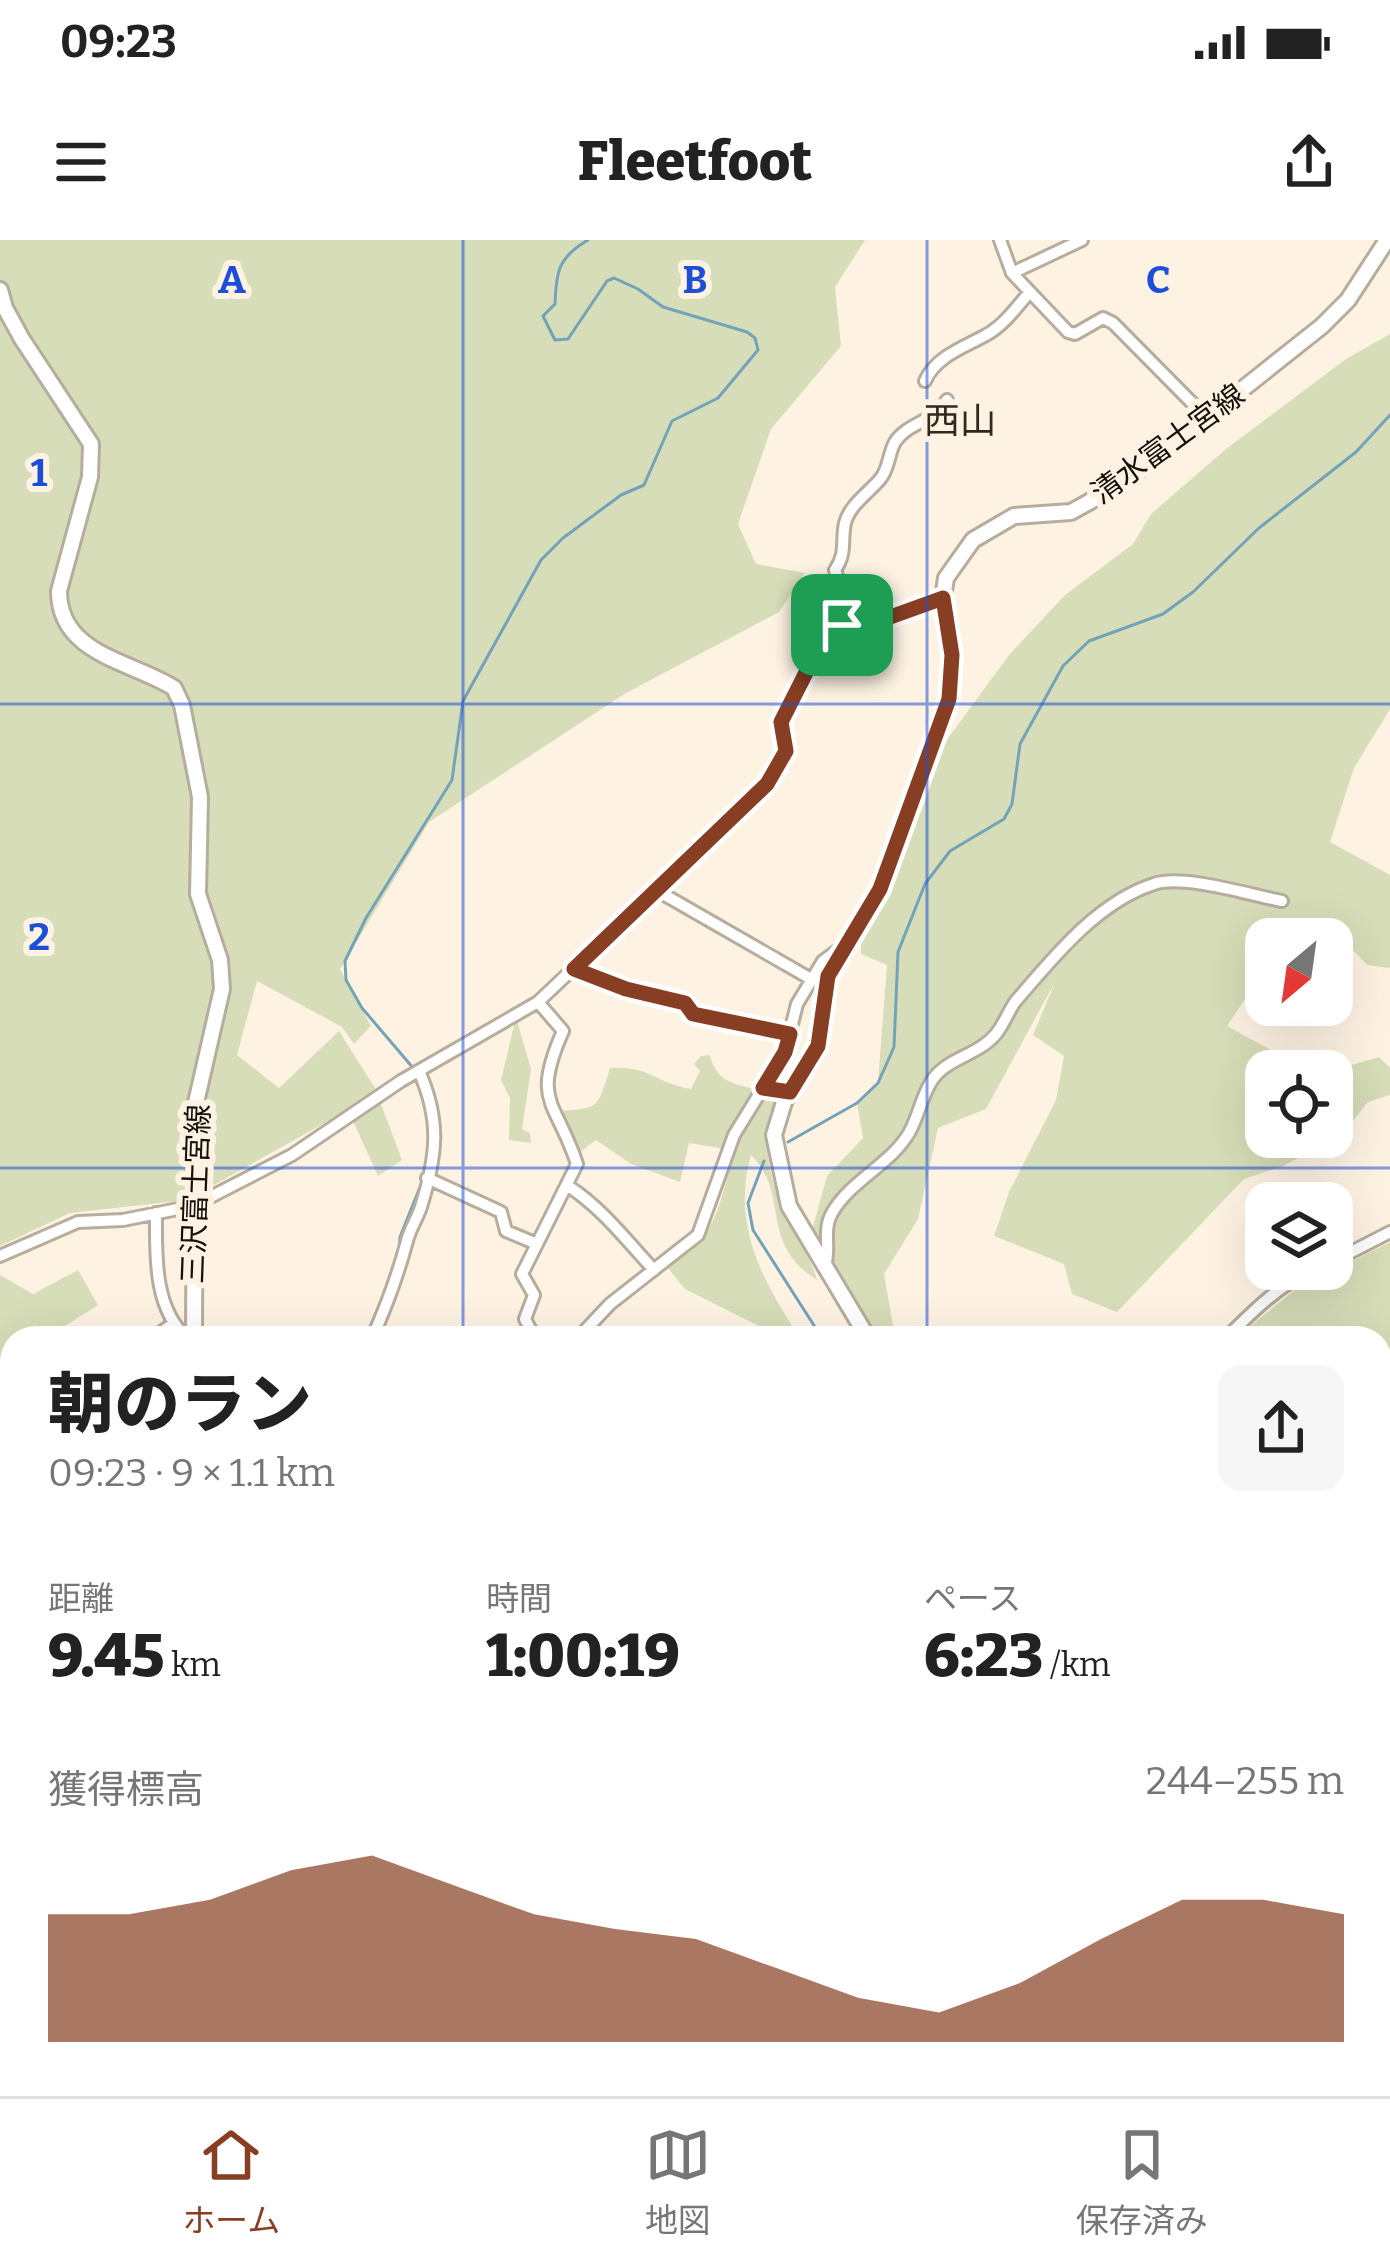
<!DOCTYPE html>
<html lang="ja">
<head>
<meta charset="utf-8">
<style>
	:root { --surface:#fff; --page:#f6f6f6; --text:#222; --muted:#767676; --line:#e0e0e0; --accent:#873e22 }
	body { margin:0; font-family:Bitter,"Noto Sans JP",serif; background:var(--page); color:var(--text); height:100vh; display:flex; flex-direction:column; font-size:45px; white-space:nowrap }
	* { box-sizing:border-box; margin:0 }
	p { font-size:39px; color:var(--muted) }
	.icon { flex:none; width:66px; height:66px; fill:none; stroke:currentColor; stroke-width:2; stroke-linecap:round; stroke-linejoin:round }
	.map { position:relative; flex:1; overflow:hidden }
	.drawer { position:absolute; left:0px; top:1086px; width:1392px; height:771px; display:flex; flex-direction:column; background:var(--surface); border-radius:36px 36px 0 0; box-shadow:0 12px 48px #0002 }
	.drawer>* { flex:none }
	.needle { width:78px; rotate:209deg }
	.fabs { position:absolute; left:1245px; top:678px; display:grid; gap:24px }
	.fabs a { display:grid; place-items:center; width:108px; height:108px; border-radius:24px; background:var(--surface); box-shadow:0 12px 48px #0002; font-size:60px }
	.pin { position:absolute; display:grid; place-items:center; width:102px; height:102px; color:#fff; margin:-51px; border-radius:24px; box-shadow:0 6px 18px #0006 }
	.round { display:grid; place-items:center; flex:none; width:126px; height:126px; border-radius:24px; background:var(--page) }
	.head { display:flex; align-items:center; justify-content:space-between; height:204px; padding:0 48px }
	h1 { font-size:66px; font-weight:800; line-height:90px }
	.figures { display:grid; grid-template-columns:repeat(3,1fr); gap:18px; height:204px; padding:12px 48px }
	.figures div { display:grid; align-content:center }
	.figures b { font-size:60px; font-weight:800 }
	.figures small { font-size:33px; font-weight:400 }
	.figures p { font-size:33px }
	.chart { height:336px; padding:24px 48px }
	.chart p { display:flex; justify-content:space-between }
	.chart svg { width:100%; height:216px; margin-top:12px; fill:var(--accent); opacity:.7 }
	.status { display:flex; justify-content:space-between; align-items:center; height:84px; padding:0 60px; background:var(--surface); direction:ltr }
	.status svg { height:33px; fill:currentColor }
	header { display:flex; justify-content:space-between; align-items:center; height:156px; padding:0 48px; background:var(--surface); font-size:54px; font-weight:800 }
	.tab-bar { display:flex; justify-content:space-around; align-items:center; height:168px; border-top:3px solid var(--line); background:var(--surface); font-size:33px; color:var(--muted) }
	.tab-bar a { display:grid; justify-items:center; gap:6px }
	.tab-bar .current { color:var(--accent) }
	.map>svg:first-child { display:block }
</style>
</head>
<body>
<div class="status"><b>09:23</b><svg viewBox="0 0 49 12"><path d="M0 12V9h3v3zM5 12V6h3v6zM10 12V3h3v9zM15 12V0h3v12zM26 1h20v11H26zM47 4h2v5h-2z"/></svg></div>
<header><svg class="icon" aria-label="menu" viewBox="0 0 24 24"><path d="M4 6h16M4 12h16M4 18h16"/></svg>Fleetfoot<svg class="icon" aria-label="share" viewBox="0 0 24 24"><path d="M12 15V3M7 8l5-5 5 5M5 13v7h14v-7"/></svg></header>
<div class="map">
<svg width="1390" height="1856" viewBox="0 0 1390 1856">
	<rect width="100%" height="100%" fill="#fef3e3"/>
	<path fill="#d7ddb8" d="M0 0H865L835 47 841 106 771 189 738 284 756 324 805 333 779 372 626 453 429 582 340 729 371 786 354 804 342 787 257 741 237 815 279 848 339 791 375 848 402 920 378 936 348 870 187 960 70 973 0 1006Z
		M1390 94V469L1354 528 1330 602 1390 635V728L1367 725 1342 699 1332 707V699H1266V728L1227 786 1293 822 1300 831H1266V897H1332V838L1341 828 1379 817 1390 828V855L1368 862 1342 895 1283 926 1244 939 1117 1072 1072 1054 1064 1024 994 996 1009 952 1056 860 1064 816 1033 795 1055 742 986 869 938 888 918 979 884 1034 894 1091 913 1098H857L842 1039 811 994 827 936 863 898 857 863 878 842 887 725 861 714V691L891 647 935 516 1009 415 1065 355 1133 304 1151 274 1226 209 1346 119Z
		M516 777 531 829 522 889 530 893 531 903 509 900 510 858 501 840Z
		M710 815C715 840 734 845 757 849L728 894 725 909 689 903 680 942 631 924 596 900 576 915 559 871C600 868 597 869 610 828 649 825 656 843 691 849L700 831 694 824 701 816Z
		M763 859H776C756 897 773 952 792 989 801 1007 812 1020 817 1040 758 1004 791 955 751 915 731 984 763 1042 800 1098H764L765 1089 685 1049 668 1028C682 1016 699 1004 709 988 733 949 725 890 763 859Z
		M1390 1002V1697L1380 1691V1098H1235L1295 1050Z
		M78 1030 98 1065 46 1098H12V1845H95L92 1856H30L0 1851V1035L33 1054Z
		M1389 1701 1390 1856H1353L1356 1845H1380V1714Z
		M230 1845H343L335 1856H232Z"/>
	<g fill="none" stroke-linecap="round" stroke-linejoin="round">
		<path stroke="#73a3b9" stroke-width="3" d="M414 829 362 768 346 740 345 721 366 678 452 540 463 461 541 320 563 298 621 255 644 245 672 181 718 158 758 110 755 98 747 92 663 67 638 49 614 38 607 41 568 99 555 100 543 76 555 64C556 30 559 17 588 0
			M788 902 857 863 878 843 894 807 898 712 925 644 950 611 1004 579 1012 564 1020 504 1063 426 1089 401 1163 374 1193 352 1259 288 1356 212 1390 175
			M764 921 748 963 753 990 822 1098
			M399 1012 400 997 422 942
			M0 1390 12 1391
			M729 1845 740 1856"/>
		<defs>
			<path id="minor" d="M1000 0 1012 33 1068 92 1075 94 1103 78 1113 83 1207 178
				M1012 33 1082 0
				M925 141C936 116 965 107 986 95 1003 86 1016 68 1028 54
				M842 385 843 353 835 330C847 313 841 301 845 283 850 264 870 252 881 238 889 228 889 212 895 202 908 182 935 182 947 160
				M656 650 811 739
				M573 729C599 739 681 758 693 774L790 794
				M427 938 501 972 506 991 537 1004
				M568 946C602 968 626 1000 654 1030
				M156 973C156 1013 153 1068 187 1098
				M0 1016 78 982 123 980 193 966 292 915 401 841 538 762 768 544 786 510 781 482 816 413 842 385 852 380H882L943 358
				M1332 1022 1390 992
				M825 1026C831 1008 822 990 832 973 851 940 890 925 909 893 918 878 921 858 931 842 945 818 978 816 996 794 1004 784 1008 772 1015 762 1052 719 1097 662 1154 644 1184 634 1250 655 1282 661
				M153 1098 174 1083
				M372 1098C388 1063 397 1038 407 1001 410 989 417 979 421 967 437 915 441 881 419 831
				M535 1098 525 1079 534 1055 522 1034 577 924C556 860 531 863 563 791L538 762
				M578 1098 610 1064 698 995 734 895 785 812 797 764 823 721 845 705
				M1226 1098C1254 1070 1279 1045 1315 1029
				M740 1845 750 1856
				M868 1845 870 1856
				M1248 1845 1251 1856
				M97 1856 98 1845
				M396 1856 402 1845
				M678 1856 690 1850 725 1845
				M1086 1856 1092 1845"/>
			<path id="major" d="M0 50 5 68 22 99 91 204 90 237 59 351C59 415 132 421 174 448L182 465 200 557 198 654 220 720 222 749 195 867 194 1098
				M868 1098 789 966 774 895 784 862 818 806 828 736 881 649 949 459 953 415 943 358 946 338 973 300 1014 276 1071 272 1089 262 1147 225 1322 86 1348 60 1387 0
				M584 1845 586 1856"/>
		</defs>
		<use href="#minor" stroke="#b7ad9e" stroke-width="16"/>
		<use href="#major" stroke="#b7ad9e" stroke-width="20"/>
		<use href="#minor" stroke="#fff" stroke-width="10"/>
		<use href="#major" stroke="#fff" stroke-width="14"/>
	</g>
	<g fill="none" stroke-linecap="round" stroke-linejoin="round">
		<defs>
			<path id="route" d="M943 358 952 415 949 459 880 649 828 736 818 806 790 852 763 848 785 812 790 794 693 774 685 763 626 749 574 729 767 544 786 511 781 482 816 413 842 385 852 380H882Z"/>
		</defs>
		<use href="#route" stroke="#fff" stroke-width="24"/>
		<use href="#route" stroke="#873e22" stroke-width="15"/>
	</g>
	<path fill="none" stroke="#1d4ed8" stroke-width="3" stroke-opacity="0.55" d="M463 0V1098M927 0V1098M0 464H1390M0 928H1390M0 1392H12M1380 1392H1390M463 1845V1856M927 1845V1856"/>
	<g text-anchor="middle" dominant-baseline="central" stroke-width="12" stroke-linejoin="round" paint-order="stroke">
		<g font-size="30" fill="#14100b" stroke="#fef3e3">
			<text transform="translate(1168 204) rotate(-36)">清水富士宮線</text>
			<text transform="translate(196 954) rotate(-88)">三沢富士宮線</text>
		</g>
		<g font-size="36" fill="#30281c" stroke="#fef3e3">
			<text x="960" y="181">西山</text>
		</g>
	</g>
	<g font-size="39" text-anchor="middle" font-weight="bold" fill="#1d4ed8" stroke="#fef3e3" stroke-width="12" stroke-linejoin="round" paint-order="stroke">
		<text x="232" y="53">A</text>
		<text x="695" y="53">B</text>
		<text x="1158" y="53">C</text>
		<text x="39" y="246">1</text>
		<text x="39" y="710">2</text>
	</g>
</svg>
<div class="fabs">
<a><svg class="needle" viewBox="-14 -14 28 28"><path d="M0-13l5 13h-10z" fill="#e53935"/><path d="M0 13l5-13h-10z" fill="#767676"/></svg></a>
<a><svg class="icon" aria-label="locate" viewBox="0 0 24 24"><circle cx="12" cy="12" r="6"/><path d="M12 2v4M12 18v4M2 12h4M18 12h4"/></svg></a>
<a><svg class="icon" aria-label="layers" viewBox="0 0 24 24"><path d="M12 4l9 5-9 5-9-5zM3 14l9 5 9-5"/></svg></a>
</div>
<div class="pin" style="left:842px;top:385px;background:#1e9e55"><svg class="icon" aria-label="arrive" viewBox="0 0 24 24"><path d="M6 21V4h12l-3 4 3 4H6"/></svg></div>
<section class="drawer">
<div class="head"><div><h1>朝のラン</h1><p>09:23 · 9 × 1.1 km</p></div><a class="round"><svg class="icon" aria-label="share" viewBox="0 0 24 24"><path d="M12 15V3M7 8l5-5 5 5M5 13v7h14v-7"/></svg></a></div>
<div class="figures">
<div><p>距離</p><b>9.45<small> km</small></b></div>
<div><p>時間</p><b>1:00:19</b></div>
<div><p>ペース</p><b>6:23<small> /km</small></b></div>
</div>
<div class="chart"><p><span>獲得標高</span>244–255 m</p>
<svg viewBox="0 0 160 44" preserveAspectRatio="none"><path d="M0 44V18L10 18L20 15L30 9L40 6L50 12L60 18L70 21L80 23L90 29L100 35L110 38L120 32L130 23L140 15L150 15L160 18V44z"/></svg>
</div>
</section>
</div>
<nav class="tab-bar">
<a class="current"><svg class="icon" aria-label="home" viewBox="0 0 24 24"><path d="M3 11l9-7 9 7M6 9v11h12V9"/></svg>ホーム</a>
<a><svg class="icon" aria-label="map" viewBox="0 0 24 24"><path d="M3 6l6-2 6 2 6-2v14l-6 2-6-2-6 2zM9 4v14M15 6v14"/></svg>地図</a>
<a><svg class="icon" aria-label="saved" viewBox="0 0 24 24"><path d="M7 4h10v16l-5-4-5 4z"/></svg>保存済み</a>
</nav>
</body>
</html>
